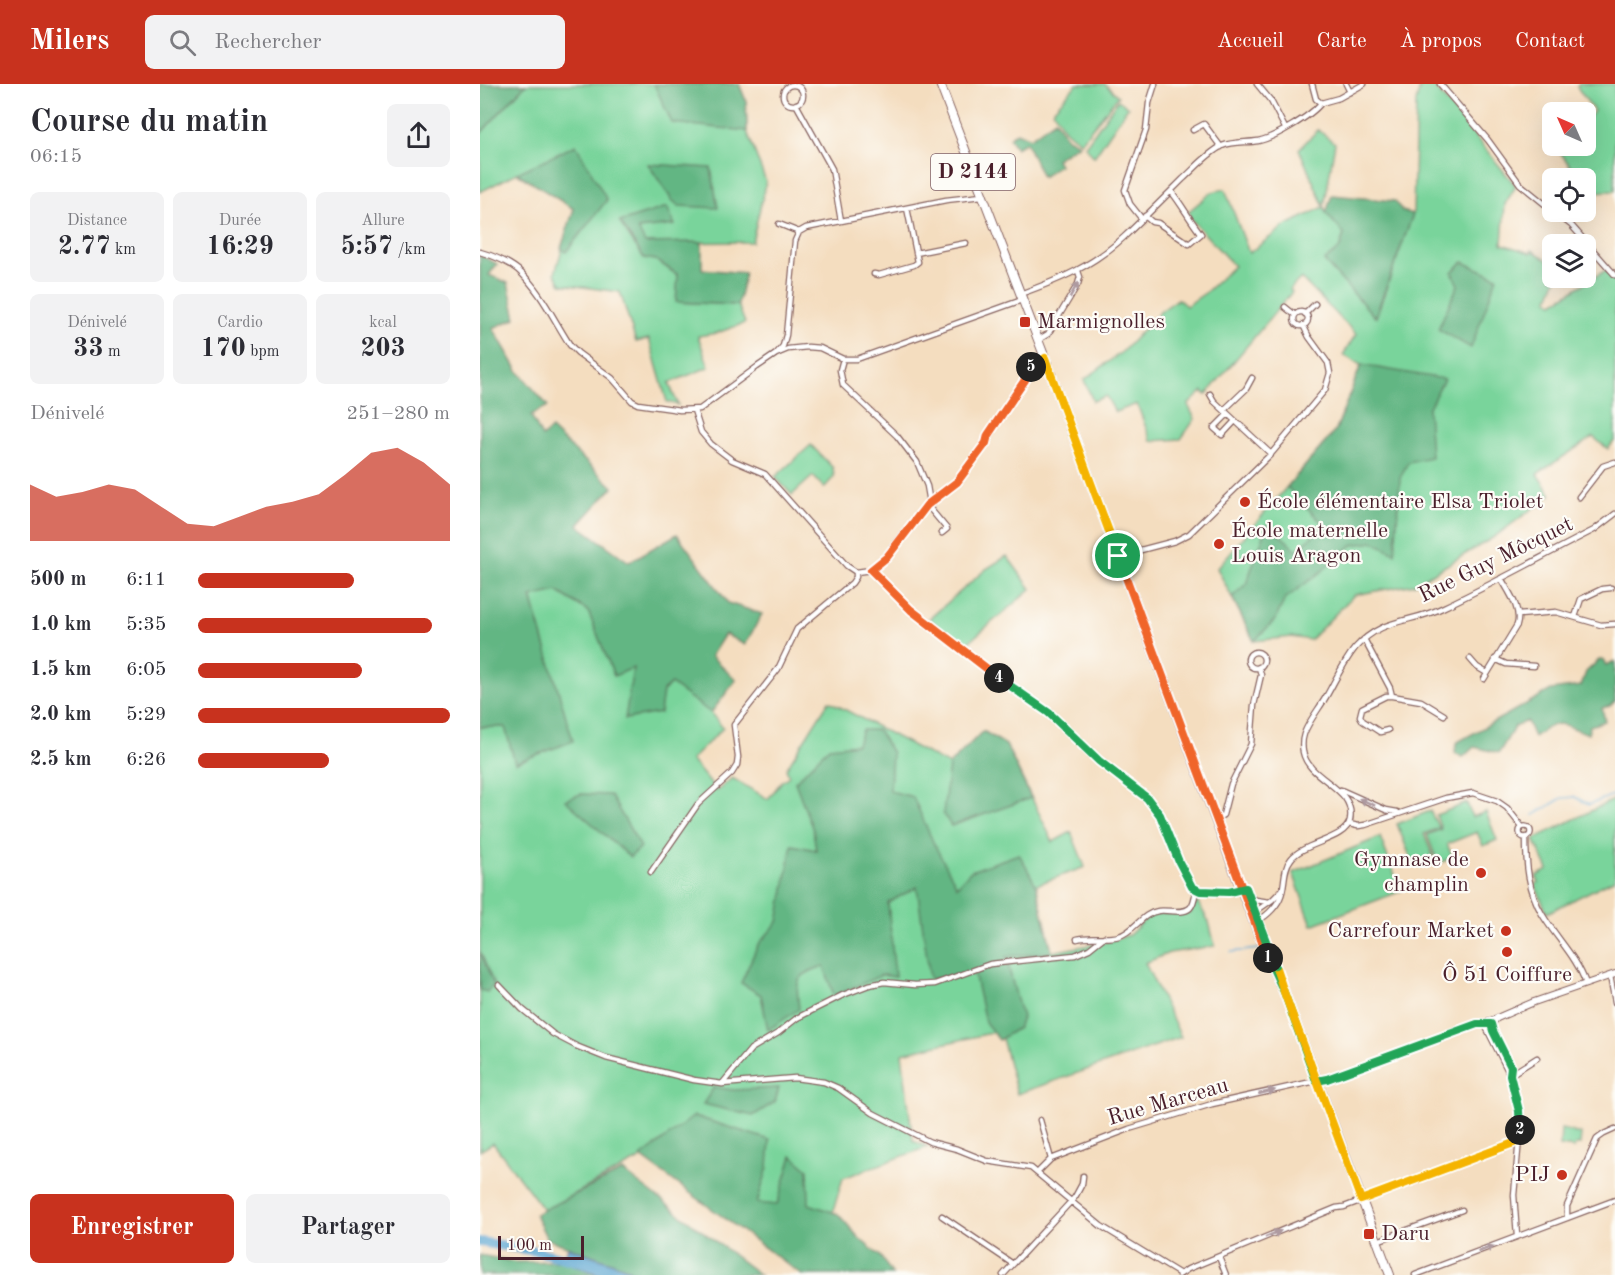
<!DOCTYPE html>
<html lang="fr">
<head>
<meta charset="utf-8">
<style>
	:root { --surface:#fff; --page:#f2f2f3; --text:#2b2b33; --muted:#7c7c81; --accent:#c8321e }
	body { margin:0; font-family:"Old Standard TT",serif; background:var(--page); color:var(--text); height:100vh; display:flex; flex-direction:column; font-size:22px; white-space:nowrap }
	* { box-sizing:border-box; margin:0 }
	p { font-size:20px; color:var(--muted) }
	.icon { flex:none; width:33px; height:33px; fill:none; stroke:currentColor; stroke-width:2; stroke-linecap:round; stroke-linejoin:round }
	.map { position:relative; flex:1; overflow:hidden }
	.sheet { display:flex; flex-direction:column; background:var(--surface); width:480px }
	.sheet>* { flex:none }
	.needle { width:39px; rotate:315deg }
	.tools { position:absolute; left:1062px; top:18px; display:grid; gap:12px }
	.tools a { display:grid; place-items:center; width:54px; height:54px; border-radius:9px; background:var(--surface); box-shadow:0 6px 24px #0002; font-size:30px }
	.scale { position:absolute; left:18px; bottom:15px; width:86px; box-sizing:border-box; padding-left:6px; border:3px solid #4a1f2b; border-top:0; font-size:16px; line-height:21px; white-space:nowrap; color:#4a1f2b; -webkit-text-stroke:4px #fdfcf7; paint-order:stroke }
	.pin { position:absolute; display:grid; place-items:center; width:51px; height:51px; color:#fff; margin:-26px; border:3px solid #fff; border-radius:50%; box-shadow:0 2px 6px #0007 }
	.km { position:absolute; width:30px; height:30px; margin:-15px; border-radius:50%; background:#222; color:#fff; font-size:16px; line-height:30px; text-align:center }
	.round { display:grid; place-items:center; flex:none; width:63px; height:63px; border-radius:9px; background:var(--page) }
	.overview { display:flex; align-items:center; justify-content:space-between; height:102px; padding:0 30px }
	h1 { font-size:33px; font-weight:600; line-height:45px }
	.stats { display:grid; grid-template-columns:repeat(3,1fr); gap:9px; height:102px; padding:6px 30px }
	.stats div { display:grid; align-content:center; border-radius:9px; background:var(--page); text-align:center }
	.stats b { font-size:26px; font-weight:600 }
	.stats small { font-size:16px; font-weight:400 }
	.stats p { font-size:16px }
	.chart { height:168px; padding:12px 30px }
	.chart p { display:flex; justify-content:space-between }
	.chart svg { width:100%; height:108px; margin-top:6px; fill:var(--accent); opacity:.7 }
	.primary-button { display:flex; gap:12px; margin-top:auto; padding:12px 30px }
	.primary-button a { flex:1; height:69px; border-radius:9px; background:var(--accent); color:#fff; font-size:24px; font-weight:600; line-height:69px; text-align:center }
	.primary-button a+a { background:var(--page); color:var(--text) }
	ul { padding:0 30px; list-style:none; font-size:20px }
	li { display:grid; grid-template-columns:96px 72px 1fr; align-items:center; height:45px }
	li i { height:15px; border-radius:8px; background:var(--accent) }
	header { display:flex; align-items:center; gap:36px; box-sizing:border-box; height:84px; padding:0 30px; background:var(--accent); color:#fff }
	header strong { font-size:28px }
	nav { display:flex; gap:33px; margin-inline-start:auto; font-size:21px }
	.search { width:420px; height:54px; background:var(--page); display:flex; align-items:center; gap:15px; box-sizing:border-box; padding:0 21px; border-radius:9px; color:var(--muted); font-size:22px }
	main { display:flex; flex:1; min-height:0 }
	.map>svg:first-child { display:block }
</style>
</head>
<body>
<header>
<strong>Milers</strong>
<div class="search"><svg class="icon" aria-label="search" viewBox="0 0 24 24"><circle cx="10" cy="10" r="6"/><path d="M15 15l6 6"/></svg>Rechercher</div>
<nav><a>Accueil</a><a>Carte</a><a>À propos</a><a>Contact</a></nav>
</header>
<main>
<section class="sheet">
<div class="overview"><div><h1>Course du matin</h1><p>06:15</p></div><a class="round"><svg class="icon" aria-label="share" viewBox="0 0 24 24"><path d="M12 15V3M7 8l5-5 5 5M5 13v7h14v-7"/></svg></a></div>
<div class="stats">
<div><p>Distance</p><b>2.77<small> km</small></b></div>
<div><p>Durée</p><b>16:29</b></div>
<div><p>Allure</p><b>5:57<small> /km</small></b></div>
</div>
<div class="stats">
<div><p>Dénivelé</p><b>33<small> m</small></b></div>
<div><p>Cardio</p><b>170<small> bpm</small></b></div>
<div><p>kcal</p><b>203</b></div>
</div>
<div class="chart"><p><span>Dénivelé</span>251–280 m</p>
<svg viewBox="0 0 160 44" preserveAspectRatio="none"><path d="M0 44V21L10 26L20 24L30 21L40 23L50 30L60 37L70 38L80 34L90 30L100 28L110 25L120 17L130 8L140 6L150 12L160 21V44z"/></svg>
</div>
<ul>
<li><b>500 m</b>6:11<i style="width:62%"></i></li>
<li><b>1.0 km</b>5:35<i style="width:93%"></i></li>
<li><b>1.5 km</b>6:05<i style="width:65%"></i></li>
<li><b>2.0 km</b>5:29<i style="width:100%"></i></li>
<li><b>2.5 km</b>6:26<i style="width:52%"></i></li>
</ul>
<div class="primary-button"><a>Enregistrer</a><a>Partager</a></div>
</section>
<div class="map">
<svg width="1135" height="1191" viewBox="0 0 1135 1191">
	<rect width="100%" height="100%" fill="#fdfcf7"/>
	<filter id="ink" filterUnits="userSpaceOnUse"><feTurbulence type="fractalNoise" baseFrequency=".0167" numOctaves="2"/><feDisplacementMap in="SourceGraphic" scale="12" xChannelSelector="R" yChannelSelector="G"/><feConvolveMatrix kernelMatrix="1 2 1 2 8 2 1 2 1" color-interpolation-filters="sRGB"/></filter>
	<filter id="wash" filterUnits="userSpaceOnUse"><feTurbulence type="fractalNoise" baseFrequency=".008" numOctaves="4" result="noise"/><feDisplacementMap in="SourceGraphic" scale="24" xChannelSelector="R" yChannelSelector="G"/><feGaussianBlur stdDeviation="1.35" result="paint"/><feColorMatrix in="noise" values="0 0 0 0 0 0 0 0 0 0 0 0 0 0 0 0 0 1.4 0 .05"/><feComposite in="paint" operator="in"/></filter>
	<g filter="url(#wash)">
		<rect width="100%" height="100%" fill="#f4ddbf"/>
		<path fill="#79d49b" stroke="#627a63" stroke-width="1.5" d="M46 0H259L266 17 267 47 286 98 272 158 165 159 157 145 140 139 164 174 176 176 198 192 197 218 258 221 265 239 237 249 218 252 229 283 189 299 198 321 187 318 169 255 156 258 140 208 81 200 75 189 94 125 37 89 0 108V50Z
			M597 0H625L638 12 601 58C585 48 582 43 573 26Z
			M941 0H952L1036 102 1025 120 1022 160 1051 169 1052 166 1072 179V194H1077L1068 216 1073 219 1126 186 1135 196V356L1128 365 1113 353 1057 390 1071 411 1014 453 935 500 874 511 830 556 812 553 774 557 737 484 856 346 881 281 863 271 876 250 821 194 810 205 812 208 726 311 723 307 708 321 715 335 701 355 671 357 657 320 635 328 626 312 613 317 604 296 643 267 681 227 698 215 706 222 725 209 754 182 710 134 709 127 732 108 745 105 769 169 805 142 844 123 819 65 838 46 855 59 844 123 846 129 864 150 859 165 845 178 896 233 933 130 936 18Z
			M1099 0H1135V107L1109 108 1106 104V94H1099L1080 68 1085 62H1106V38L1114 27 1097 3Z
			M638 16 648 23 614 73 605 62Z
			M331 361 353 384 354 393 344 404 333 392 312 411 295 393Z
			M527 472 551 505 484 562 449 535 506 485Z
			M77 507 108 527 134 591 153 584 183 607 191 600 231 629 243 644 211 676 237 707 252 694 288 715 302 697 309 692 306 685 349 617 469 681 503 647 526 661 573 758 591 748 605 783 556 801 572 868 626 858 649 851 668 833 676 830 710 829 717 817 729 838 735 862 689 869 665 879 701 953 537 1010 520 947 422 969 433 1057 448 1063 363 1094 350 1137 268 1132 186 1061 64 1126 13 1059 0 1067V643H26L92 657 51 512Z
			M1135 715V795L1067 829 1055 801 1059 798 1056 792 1068 786 1054 755Z
			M987 719 992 733 1006 728 1017 756 1003 762 997 748 967 760 973 774 958 779 947 751 961 745 956 731Z
			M950 727 959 744 944 750 953 772 933 780 917 740Z
			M900 753 921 807 832 841 813 789Z
			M1081 1045C1089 1046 1093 1049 1101 1050L1100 1061H1095L1094 1064 1080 1062Z"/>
		<path fill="#62b683" stroke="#566a57" stroke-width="1.5" d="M0 0H46L0 50Z
			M174 0H259L266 17 267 47 192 39Z
			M575 36 587 54 599 60 576 75 579 81 562 93 546 58 536 64 529 54 537 48 550 54Z
			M96 61 127 116 86 168 81 164 94 125 37 89Z
			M168 80 231 84 238 124 199 122 192 116Z
			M852 111 915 117 922 127 933 130 895 233 844 177 860 164 864 150 846 129Z
			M187 123 195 141 158 145 165 159 222 158V185L265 189 258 221 196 218 198 191 176 176 164 174 140 138Z
			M0 171 17 180 9 191 28 199 36 234 13 244 38 287 68 322 51 331 62 353 71 345 133 403 98 441 149 478 197 450 248 519 282 530 265 561 245 550 231 572 256 596 231 629 191 600 183 607 180 629 145 635 153 584 134 592 108 527 77 507 51 513 93 657 35 679 25 643H0Z
			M983 178 1017 193 991 264 958 245 978 201 972 188Z
			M881 281 964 295 948 325 951 373 928 378 920 394 915 469 894 458 872 461 842 487 805 515 795 536 774 557 752 513 766 500 788 440 817 466 844 441 807 403 856 346Z
			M1119 576H1123L1126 581 1135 577V617L1130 622 1122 624 1125 637 1110 642 1108 650C1080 639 1079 634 1054 653L1047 637 1035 642 1019 669 994 663 983 673 975 669 976 659 1071 606 1101 602 1106 588Z
			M382 646H398L412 669 410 707 433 713 454 760 477 802 491 787 539 770 556 801 572 868 526 873 539 923 543 932 538 944 519 956 505 938 494 889 450 895 437 803 408 819 415 893 402 891 354 912 344 882C314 892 316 896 319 925L288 946 281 911 261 899 278 861 298 838 312 761 336 766 333 746 315 698 349 663 377 660Z
			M503 647 526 661 551 714 471 742 463 729 469 681Z
			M101 710 130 711 161 763 150 773 85 716Z
			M0 867 14 901 7 908 0 906Z
			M234 1003 253 1006 299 1004 295 1018 273 1032 223 1020Z
			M214 1032 290 1056 288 1083 277 1119 297 1121 312 1072 328 1085 329 1120 358 1130 380 1155 400 1172 413 1191H322L161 1073Z
			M143 1087 280 1191H158L142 1182 67 1155 55 1130Z
			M0 1171 36 1178 83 1177 120 1191H0Z"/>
		<path fill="#58a4d1" stroke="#51627e" stroke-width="1.5" d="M88 1163 142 1182 158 1191H120L83 1177Z"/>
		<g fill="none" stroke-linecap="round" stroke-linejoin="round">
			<path stroke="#58a4d1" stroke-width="1.5" d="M1054 731 1082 714 1095 713 1109 721 1135 710
				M751 868 780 865"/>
			<path stroke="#58a4d1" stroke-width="10" d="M0 1158 56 1167 95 1177"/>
		</g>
	</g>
	<g filter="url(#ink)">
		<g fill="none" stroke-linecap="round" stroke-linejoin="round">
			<defs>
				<path id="minor" d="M777 0 791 17 805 44
					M866 0 870 8
					M960 0 1008 56 1040 100 1072 126
					M303 11a10 10 0 1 1 20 0a10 10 0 1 1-20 0Z
					M841 19 859 14 884 0
					M316 20 352 85 361 137
					M713 46 724 40 741 63
					M1074 128 1091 141 1135 191
					M665 132 672 138 678 139 709 160 721 150C710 136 702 121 691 107
					M662 135 650 120 645 106 666 46 669 19 675 0
					M299 140 319 148
					M0 168C14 172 27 177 38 186 59 204 75 238 90 261L98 269 132 294 152 317 158 320 200 326 220 325 277 283 296 270 308 265 328 263 340 264 363 275H377L542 216
					M436 169 486 159
					M394 190 399 191 434 181 438 178 427 124
					M540 210C579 196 613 182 644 153 664 134 684 114 703 95 715 84 728 69 742 62 754 57 766 59 778 57 794 54 831 32 841 19L836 15 832 0
					M805 223 815 231
					M814 235a7 7 0 1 1 14 0a7 7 0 1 1-14 0Z
					M825 230 835 220
					M558 256 568 250 598 200 600 193 598 187
					M297 269 303 262 306 251 315 157 319 148 326 144 466 116 502 112
					M363 275 360 286 363 301 417 352 437 378 447 402 450 419
					M730 310 734 317 791 370
					M214 326 221 348 231 360 252 376 285 390 367 482 376 488
					M744 326 766 305 772 294
					M748 330 734 344 742 351 755 337
					M1099 413 1123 382 1135 378
					M447 421 467 445 462 449
					M638 472 695 457 709 450 791 370 845 306 850 289 848 279 829 253 823 241
					M391 486 431 526 533 605 569 629 619 677 667 714 680 731 699 778 712 803 716 806
					M1039 531 1076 528 1121 541 1135 540
					M1095 533 1101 515 1122 505 1131 504
					M884 555 910 604 912 612H906L882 624 880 632 883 637 900 648 908 646
					M768 576a8 8 0 1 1 16 0a8 8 0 1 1-16 0Z
					M990 575 997 583 1007 589
					M1015 575 1026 580 1054 582
					M1004 595 1037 541C1042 525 1028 507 1021 494
					M912 612 941 617 964 631
					M861 706 906 726 917 728
					M735 735 743 731 751 700 771 660 774 621 781 591 779 583
					M869 740 878 742 885 741 966 714 993 709 1017 717 1027 724 1042 743
					M1039.5 748a5.5 5.5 0 1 1 11 0a5.5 5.5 0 1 1-11 0Z
					M1046 753C1046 780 1048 806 1062 830 1076 854 1097 873 1106 900
					M171 788 218 720 252 689 257 681 258 673 254 641 298 585 317 545 372 499 376 493V488L391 486 398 482 447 421 477 398 506 359 508 351 545 296 550 284 565 274
					M769 812 776 816 789 818
					M772 830 792 816 802 806
					M774 837C784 836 796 823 800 814 806 802 802 786 811 775 824 758 866 756 870 736 876 703 829 697 823 668 822 662 822 656 824 650 829 636 840 624 847 611 856 595 863 579 875 564 903 533 929 540 962 524 1013 500 1063 472 1114 446L1135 430
					M597 855C611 851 625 856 639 852 654 848 662 829 678 827 687 825 702 831 710 824 714 820 715 812 716 806L749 808 766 804
					M1130 892 1135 918
					M19 901 42 925 73 950 96 962 126 974 214 996 242 1000 315 994 344 998 358 1004 393 1029 450 1058 477 1065 507 1077 551 1084 621 1142 700 1190
					M1017 934 1009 937 1007 945 1030 991 1039 1027 1040 1044 1034 1111 1037 1152
					M1011 940C1013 957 1031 971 1031 989
					M1030 991 1057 974
					M242 1000 271 965 298 949 317 934 363 911 389 901 404 898 435 901 455 900 510 880 595 871 609 865 624 853
					M560 1036 571 1075
					M557 1089 571 1075 649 1045 732 1020 836 997
					M462 1132 533 1180
					M1087 1134V1122L1117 1055 1124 1050 1135 1045
					M897 1157 982 1126
					M739 1173 746 1191
					M523 1191 595 1113 602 1100 603 1092
					M699 1191 708 1185 856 1124 864 1123 1039 1057
					M935 1191 1135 1116"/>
				<path id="tertiary" d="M836 997 847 995 997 940H1011L1017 934 1054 918 1135 890"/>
				<path id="primary" d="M460 0 565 274 761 805 790 879 804 908 910 1191"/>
			</defs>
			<use href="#minor" stroke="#86625f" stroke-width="7"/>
			<use href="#tertiary" stroke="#86625f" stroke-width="8"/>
			<use href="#primary" stroke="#86625f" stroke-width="10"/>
			<use href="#minor" stroke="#fff" stroke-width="4.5"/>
			<use href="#tertiary" stroke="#fff" stroke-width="6"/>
			<use href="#primary" stroke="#fff" stroke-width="8"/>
		</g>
		<defs><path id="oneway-solid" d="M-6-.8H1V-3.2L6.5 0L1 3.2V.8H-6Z" transform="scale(1.5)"/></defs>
		<g fill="#ae9aa0">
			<use href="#oneway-solid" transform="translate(594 206) rotate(-60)"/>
			<use href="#oneway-solid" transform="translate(887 718) rotate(-156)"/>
			<use href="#oneway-solid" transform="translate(787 1008) rotate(-13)"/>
			<use href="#oneway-solid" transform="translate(793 1150) rotate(-22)"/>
			<use href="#oneway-solid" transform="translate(1006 1165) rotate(-20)"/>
		</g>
	</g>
	<g fill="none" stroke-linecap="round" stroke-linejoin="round" filter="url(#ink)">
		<defs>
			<path id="split-1" d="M638 472 788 874"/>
			<path id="split-2" d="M788 874 804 908 836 997 847 995 997 940H1011L1013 947 1031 983 1030 991 1039 1027 1040 1046"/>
			<path id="split-3" d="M795 881 804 908 881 1116 1039 1057 1040 1046"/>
			<path id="split-4" d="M519 594 569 629 619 677 667 714 680 731 699 778 712 803 720 807 749 808 766 804 795 881"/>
			<path id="split-5" d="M519 594 431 526 391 486 407 473 447 421 477 398 506 359 508 351 545 296 551 283"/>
			<path id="split-6" d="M551 283 565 274 638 472"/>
		</defs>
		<use href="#split-1" stroke="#fff" stroke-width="12"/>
		<use href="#split-2" stroke="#fff" stroke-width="12"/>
		<use href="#split-3" stroke="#fff" stroke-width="12"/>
		<use href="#split-4" stroke="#fff" stroke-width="12"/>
		<use href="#split-5" stroke="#fff" stroke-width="12"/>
		<use href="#split-6" stroke="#fff" stroke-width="12"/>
		<use href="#split-1" stroke="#f0652b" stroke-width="8"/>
		<use href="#split-2" stroke="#22a559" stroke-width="8"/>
		<use href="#split-3" stroke="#f5b400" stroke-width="8"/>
		<use href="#split-4" stroke="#22a559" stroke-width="8"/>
		<use href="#split-5" stroke="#f0652b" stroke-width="8"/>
		<use href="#split-6" stroke="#f5b400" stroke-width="8"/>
	</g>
	<g fill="#c8321e" stroke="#fdfcf7" stroke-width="2">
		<rect x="539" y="232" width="12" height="12" rx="3"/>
		<circle cx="765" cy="418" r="6"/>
		<circle cx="739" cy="460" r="6"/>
		<circle cx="1001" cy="789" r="6"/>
		<circle cx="1026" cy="847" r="6"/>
		<circle cx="1027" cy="868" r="6"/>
		<circle cx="1082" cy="1091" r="6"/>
		<rect x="883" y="1144" width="12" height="12" rx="3"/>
	</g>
	<g text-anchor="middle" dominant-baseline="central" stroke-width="4.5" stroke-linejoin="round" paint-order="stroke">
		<rect fill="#fdfcf7" stroke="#806168" stroke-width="1.5" x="451" y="70" width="84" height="36" rx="4.5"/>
		<g font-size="21" font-weight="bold" fill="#4a1f2b">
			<text x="493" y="88">D 2144</text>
		</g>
		<g font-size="22" fill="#4a1f2b" stroke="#fdfcf7" text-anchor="start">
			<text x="557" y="238">Marmignolles</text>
			<text x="777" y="418">École élémentaire Elsa Triolet</text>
			<text x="751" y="447">École maternelle<tspan x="751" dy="25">Louis Aragon</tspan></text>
			<text x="989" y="776" text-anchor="end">Gymnase de<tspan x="989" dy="25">champlin</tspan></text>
			<text x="1014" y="847" text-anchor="end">Carrefour Market</text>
			<text x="1027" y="891" text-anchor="middle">Ô 51 Coiffure</text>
			<text x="1070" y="1091" text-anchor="end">PIJ</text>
			<text x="901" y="1150">Daru</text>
		</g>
		<g font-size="22" fill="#4a1f2b" stroke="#fdfcf7">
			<text transform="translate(1016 476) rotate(-26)">Rue Guy Môcquet</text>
			<text transform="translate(688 1018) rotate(-16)">Rue Marceau</text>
		</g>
	</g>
</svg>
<div class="tools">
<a><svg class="needle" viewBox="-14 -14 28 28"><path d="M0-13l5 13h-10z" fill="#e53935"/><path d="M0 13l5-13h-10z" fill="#7c7c81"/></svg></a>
<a><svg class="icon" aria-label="locate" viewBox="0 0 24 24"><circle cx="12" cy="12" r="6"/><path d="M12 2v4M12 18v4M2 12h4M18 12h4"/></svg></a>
<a><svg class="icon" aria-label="layers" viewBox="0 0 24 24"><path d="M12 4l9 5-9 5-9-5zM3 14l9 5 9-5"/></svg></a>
</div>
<div class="scale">100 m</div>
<div class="pin" style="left:638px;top:472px;background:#1e9e55"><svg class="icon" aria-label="arrive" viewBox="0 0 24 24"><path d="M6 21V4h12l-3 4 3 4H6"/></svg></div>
<b class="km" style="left:788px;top:874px">1</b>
<b class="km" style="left:1040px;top:1046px">2</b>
<b class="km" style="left:519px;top:594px">4</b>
<b class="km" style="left:551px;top:283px">5</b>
</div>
</main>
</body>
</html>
